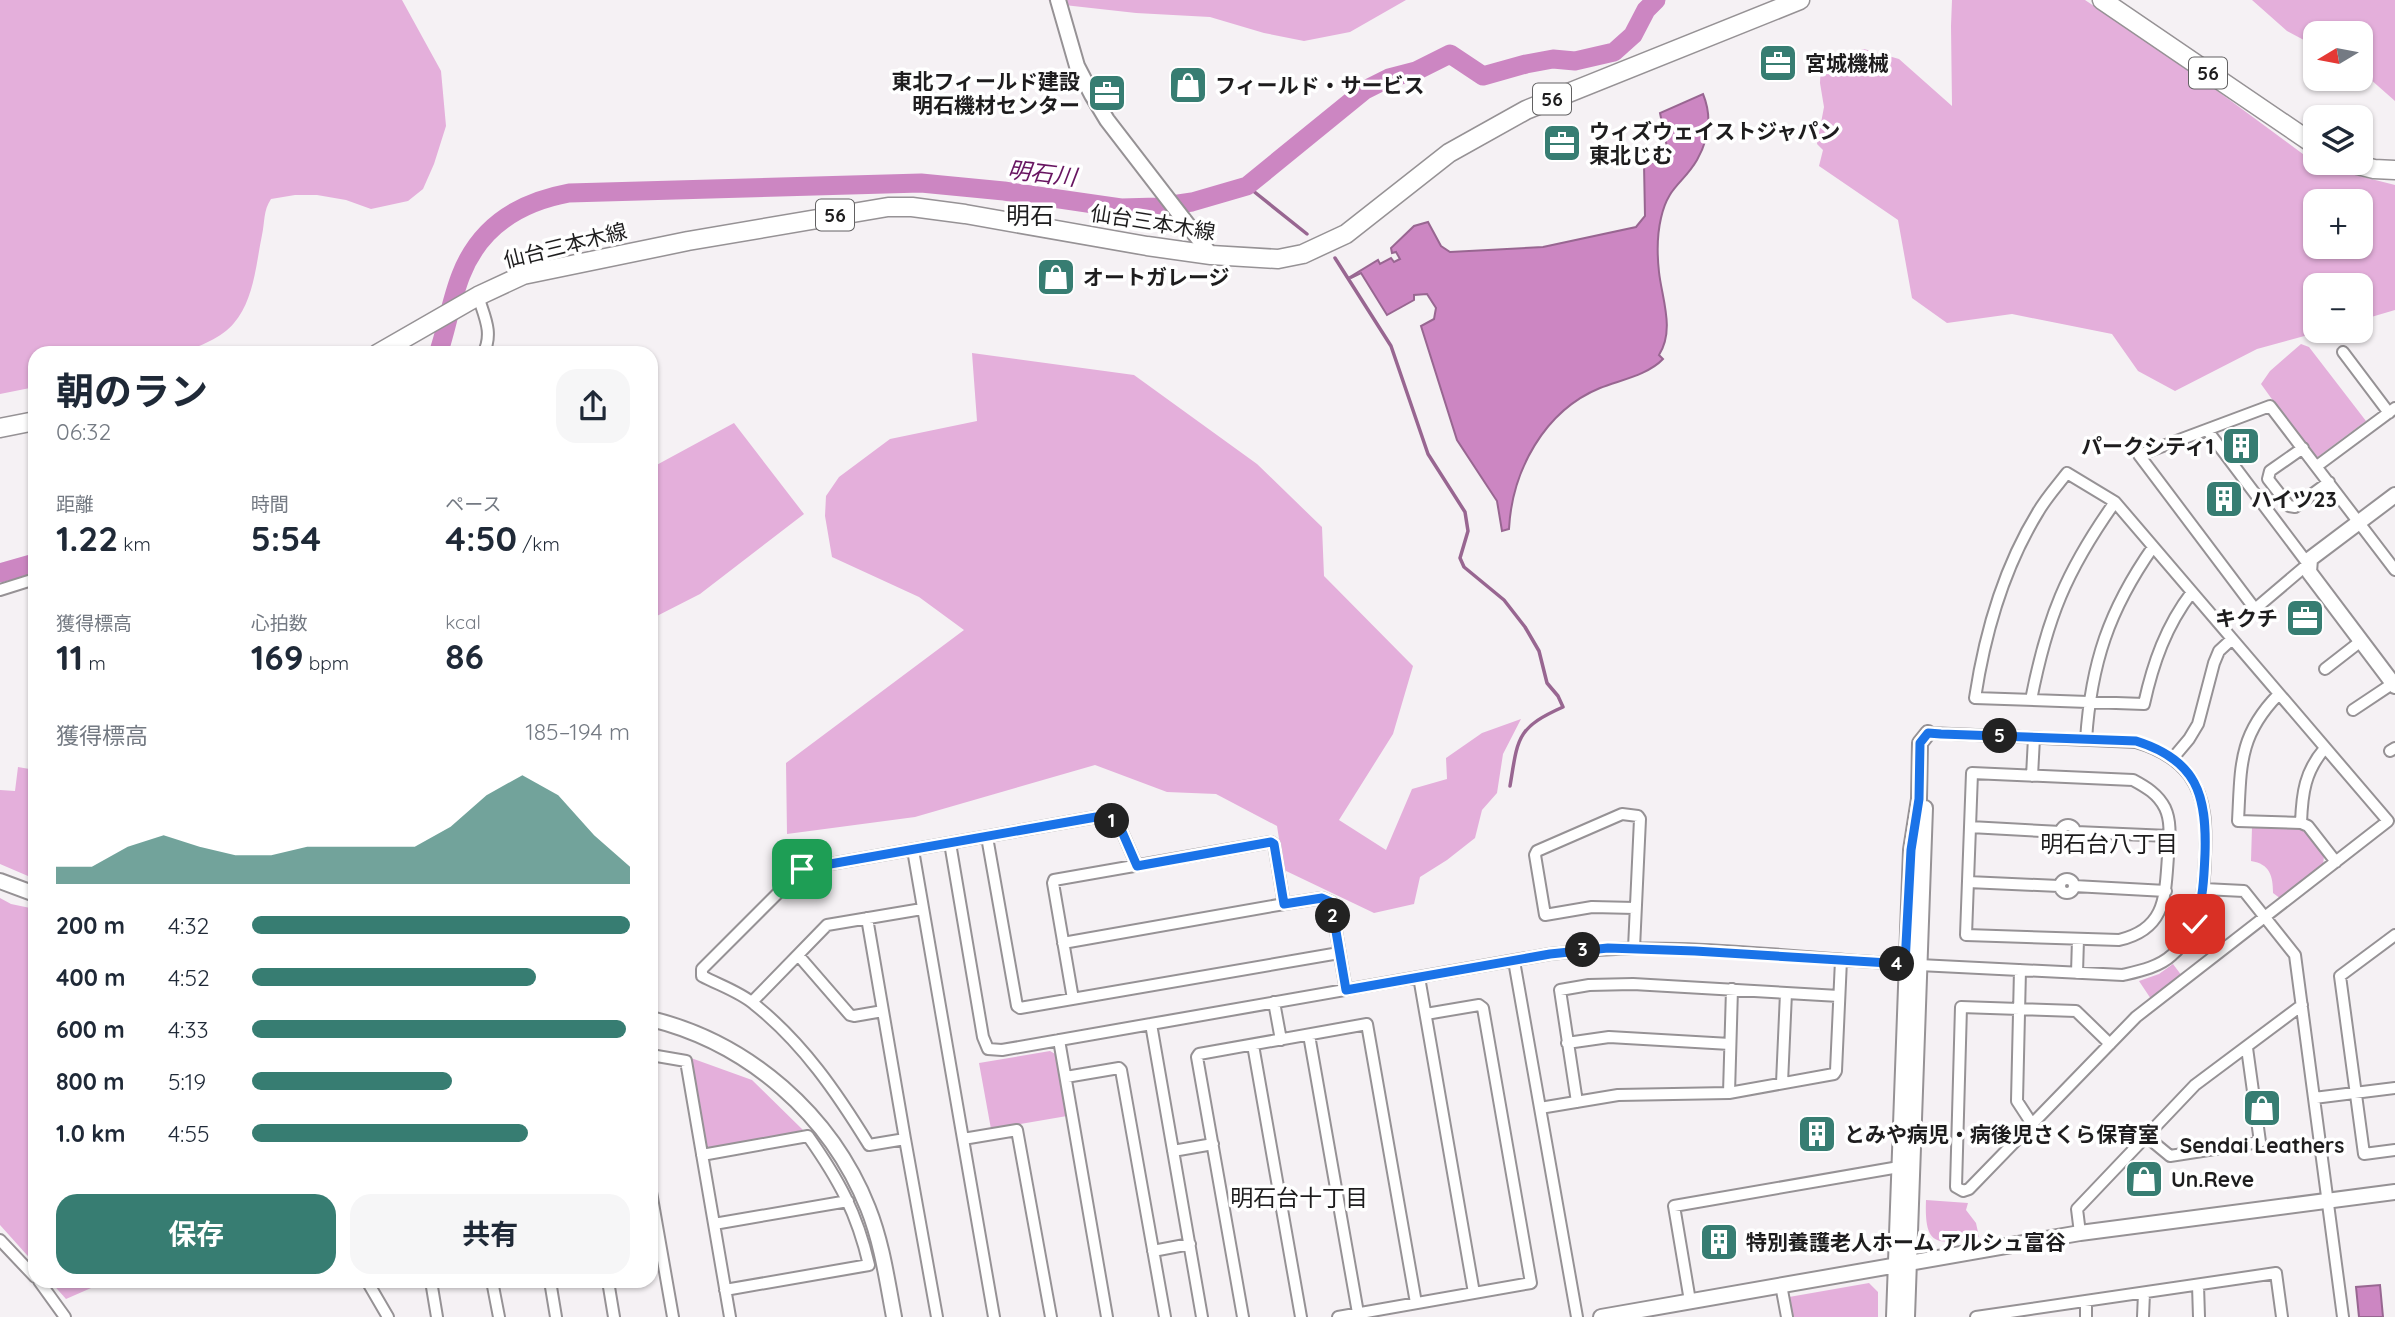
<!DOCTYPE html>
<html lang="ja">
<head>
<meta charset="utf-8">
<style>
	:root { --surface:#fff; --page:#f6f6f7; --text:#1f2937; --muted:#747a83; --accent:#377d72 }
	body { margin:0; font-family:Quicksand,"Noto Sans JP",sans-serif; background:var(--page); color:var(--text); height:100vh; display:flex; flex-direction:column; font-size:26px; white-space:nowrap }
	* { box-sizing:border-box; margin:0 }
	p { font-size:23px; color:var(--muted) }
	.icon { flex:none; width:38px; height:38px; fill:none; stroke:currentColor; stroke-width:2; stroke-linecap:round; stroke-linejoin:round }
	.map { position:relative; flex:1; overflow:hidden }
	.drawer { position:absolute; left:28px; top:346px; width:630px; height:942px; display:flex; flex-direction:column; background:var(--surface); border-radius:21px; box-shadow:0 2px 5px #0004 }
	.drawer>* { flex:none }
	.needle { width:46px; rotate:260deg }
	.tools { position:absolute; left:2303px; top:21px; display:grid; gap:14px }
	.tools a { display:grid; place-items:center; width:70px; height:70px; border-radius:14px; background:var(--surface); box-shadow:0 2px 5px #0004; font-size:35px }
	.pin { position:absolute; display:grid; place-items:center; width:60px; height:60px; color:#fff; margin:-30px; border-radius:14px; box-shadow:0 4px 10px #0006 }
	.km { position:absolute; width:35px; height:35px; margin:-18px; border-radius:50%; background:#222; color:#fff; font-size:19px; line-height:35px; text-align:center }
	.round { display:grid; place-items:center; flex:none; width:74px; height:74px; border-radius:21px; background:var(--page) }
	.head { display:flex; align-items:center; justify-content:space-between; height:119px; padding:0 28px }
	h1 { font-size:38px; font-weight:700; line-height:52px }
	.figures { display:grid; grid-template-columns:repeat(3,1fr); gap:10px; height:119px; padding:7px 28px }
	.figures div { display:grid; align-content:center }
	.figures b { font-size:35px; font-weight:700 }
	.figures small { font-size:19px; font-weight:400 }
	.figures p { font-size:19px }
	.chart { height:196px; padding:14px 28px }
	.chart p { display:flex; justify-content:space-between }
	.chart svg { width:100%; height:126px; margin-top:7px; fill:var(--accent); opacity:.7 }
	.primary-button { display:flex; gap:14px; margin-top:auto; padding:14px 28px }
	.primary-button a { flex:1; height:80px; border-radius:21px; background:var(--accent); color:#fff; font-size:28px; font-weight:700; line-height:80px; text-align:center }
	.primary-button a+a { background:var(--page); color:var(--text) }
	ul { padding:0 28px; list-style:none; font-size:23px }
	li { display:grid; grid-template-columns:112px 84px 1fr; align-items:center; height:52px }
	li i { height:18px; border-radius:9px; background:var(--accent) }
	.map>svg:first-child { display:block }
</style>
</head>
<body>
<div class="map">
<svg width="2395" height="1317" viewBox="0 0 2395 1317">
	<rect width="100%" height="100%" fill="#f5f1f4"/>
	<path fill="#e4afdb" fill-rule="evenodd" d="M0 0H402L441 71 446 126 434 164 423 189 408 201 371 209 346 200 317 195H295L271 199C263 211 265 222 262 235 256 264 254 300 234 323 222 338 199 346 182 353L35 354V387L0 394Z
		M1048 0H1406L1350 32 1304 41 1264 33 1210 17 1136 13 1055 4Z
		M1952 0H2085L2185 67 2315 163 2324 167 2395 185V310L2361 320V285H2315V331H2323L2257 349 2175 391 2138 371 2112 334 2012 314 1947 323 1912 298 1898 220 1819 166 1823 150 1817 144 1824 107 1820 83 1821 61 1864 49 1899 59 1952 106 1951 26ZM2315 201H2361V247H2315Z
		M2252 0H2395V101L2361 71V33H2315V46L2287 31Z
		M2301 344 2309 347 2366 421 2315 459 2261 384 2270 371Z
		M972 353 1134 375 1257 464 1322 527 1324 576 1413 666 1393 734 1339 820 1386 850 1412 789 1447 779 1446 758 1482 733 1521 719 1503 754 1497 793 1482 810 1475 838 1447 860 1420 877 1414 904 1374 913 1284 870 1277 826 1216 794 1167 792 1095 765 915 817 787 834 786 763 964 630 919 597 832 557 825 516 826 496 839 477 890 439 977 421Z
		M734 423 804 514 700 594 651 619V506L654 505 651 468Z
		M18 767 35 770V879L0 864V790L15 791Z
		M2252 827 2298 828 2306 833 2324 856 2323 866 2281 899 2273 893C2273 876 2270 864 2251 861Z
		M0 898 11 904 35 909V1264L0 1225Z
		M2173 964 2182 976 2151 999 2139 981 2159 974Z
		M1050 1051 1057 1055 1067 1116 991 1129 979 1063Z
		M691 1058 752 1080 803 1130 712 1150 705 1144Z
		M1926 1200 1968 1203 1966 1210 1976 1223 1979 1237C1938 1244 1924 1249 1926 1200Z
		M50 1281H107L66 1299Z
		M1869 1283 1878 1292V1317H1793L1789 1297Z"/>
	<path fill="#cc86c2" stroke="#986691" stroke-width="2" d="M1703 94C1712 116 1709 139 1697 160 1683 184 1668 186 1661 218 1657 235 1657 254 1659 272 1662 299 1675 330 1659 355L1663 359C1648 375 1620 380 1600 388 1544 411 1512 471 1509 529L1502 531 1497 501 1457 440 1421 326 1434 319 1436 308 1427 294 1414 295V300L1387 315 1361 273 1351 278 1350 277 1378 260 1380 264 1391 258 1394 262 1400 259 1396 252 1392 253 1391 248 1414 226 1428 222 1441 246 1450 252 1543 247 1636 227 1645 216 1644 164 1658 161 1667 147 1660 113Z
		M2380 1285 2383 1317H2359L2356 1287Z"/>
	<g fill="none" stroke-linecap="round" stroke-linejoin="round">
		<path stroke="#986691" stroke-width="3.5" d="M1247 186 1307 234
			M1335 258 1391 346 1428 454 1465 512 1468 531 1460 558 1464 567 1504 600 1525 627 1539 651 1547 683 1558 696 1563 707C1516 728 1518 738 1510 786"/>
		<path stroke="#cc86c2" stroke-width="19" d="M438 354C447 328 451 300 461 275 480 226 520 202 569 193L921 183 1004 191 1121 208 1158 207 1192 202 1247 186 1365 90 1389 78 1416 71 1450 54 1483 76 1526 64 1553 59 1575 61 1614 52 1633 35 1646 10 1656 0
			M0 573 35 563"/>
		<defs>
			<path id="minor" d="M478 296C484 316 494 333 483 354
				M2343 352 2389 413
				M2207 430 2308 564 2255 609 2139 455 2270 406 2395 570
				M2303 448 2270 471 2268 479 2289 506 2295 507 2329 482
				M2317 466 2395 408
				M0 590 35 579
				M2325 669 2361 641
				M2278 695C2238 736 2241 767 2238 821L2301 823 2308 826 2336 862
				M2031 700C2047 618 2066 571 2115 502
				M2353 710 2395 682
				M2086 740C2091 663 2109 610 2153 547
				M2390 751 2395 748
				M2173 758 2189 739 2198 724 2214 663 2219 651 2232 639
				M1972 773 2133 780C2146 787 2158 794 2165 808 2172 823 2169 840 2168 856 2165 897 2166 929 2119 940L1966 935Z
				M2032 776 2034 738
				M2301 823C2302 793 2305 771 2325 748
				M2061 832a7 7 0 1 1 14 0a7 7 0 1 1-14 0Z
				M1970 827 2061 832
				M2076 832 2169 836
				M987 837 1017 1006 1020 1008 1339 953
				M950 843 983 1037 988 1049 1002 1050 1151 1024 1202 1317
				M913 850 963 1139
				M2060 886a7 7 0 1 1 14 0a7 7 0 1 1-14 0Z
				M1968 882 2059 886
				M2074 886 2166 891
				M2204 889 2244 891 2295 955 2343 1317
				M867 918 905 1139
				M2395 935 2340 976 2364 1154 2395 1150
				M1063 943 1284 904
				M1634 948 1640 819 1638 816 1622 814 1537 851 1535 855 1545 915 1592 907 1635 908
				M798 955 850 1015 854 1016 883 1011
				M1514 961 1577 1317
				M1919 965 2123 975C2140 971 2159 967 2172 955 2201 930 2204 893 2205 857 2206 828 2207 800 2189 775 2175 757 2157 748 2136 742L1928 733
				M2020 970 2017 1101 2032 1124
				M2077 973 2078 939
				M1419 977 1474 1293
				M1073 999 1053 883 1054 880 1271 842 1274 844 1284 904 1322 898 1331 902 1346 990
				M752 1002 827 925 922 909
				M1274 1002 1281 1040
				M1151 1024 1550 954C1666 939 1789 958 1905 964
				M1309 1035 1358 1313
				M1059 1040 1107 1317
				M1567 1043 1609 1037 1730 1044
				M2110 1044 2076 1011 1961 1007 1956 1187 1963 1191 1969 1189 2136 1017 2388 821 2115 502 2067 473C2057 486 2046 498 2038 512 2003 569 1985 632 1975 698L2144 704C2153 663 2166 626 2192 592
				M1253 1045 1301 1317
				M651 1055 686 1061 730 1317
				M1066 1077 1119 1068 1121 1070 1165 1317
				M1782 1083 1786 993
				M1729 1093 1732 989
				M2314 1098 2395 1088
				M1577 1102 1560 990 1589 985 1633 984 1839 996
				M1540 1108 1618 1095 1729 1093 1834 1074 1836 1071 1841 960
				M2147 1137 2170 1156 2260 1142 2247 1048
				M1173 1151 1213 1144
				M702 1155 808 1136C839 1180 857 1213 869 1265L725 1290
				M651 1192 673 1317
				M714 1224 848 1201
				M2080 1233 2077 1209 2195 1085 2302 1005
				M0 1240 35 1277
				M1153 1251 1190 1244
				M39 1281 65 1317
				M367 1281 388 1317
				M431 1281 437 1317
				M492 1281 499 1317
				M550 1281 556 1317
				M608 1281 614 1317
				M1781 1285 1787 1317
				M2198 1285 2199 1317
				M1690 1301 1674 1206 1899 1167
				M937 1317 905 1139 869 1145C837 1093 803 1043 754 1004 740 992 719 985 702 976V969L802 869 1096 817 1115 822 1120 827 1137 866
				M994 1317 963 1139 1017 1130 1051 1317
				M1243 1317 1197 1057 1199 1054 1367 1024 1416 1303
				M1338 1317 1531 1283 1483 1008 1479 1005 1426 1014
				M1976 1317 2276 1273 2282 1317
				M2086 1317V1301
				M2143 1317 2144 1293"/>
			<path id="tertiary" d="M1058 0 1077 66 1092 95 1107 120 1211 255
				M2395 495 2310 559 2309 572 2395 686
				M0 881 35 894
				M651 1019C749 1043 831 1115 868 1208 882 1243 887 1280 894 1317
				M1601 1317 2080 1233 2395 1192
				M1894 1317 1911 850 1919 799 1920 743 1928 733
				M1907 1317 1925 808"/>
			<path id="primary" d="M2102 0 2315 145
				M2350 163 2374 169 2395 170
				M377 354 478 296 523 275 688 241 888 207H912L965 214 1147 246 1211 255 1278 259 1303 254 1346 234 1449 153 1526 110 1800 0
				M0 428 35 421"/>
		</defs>
		<use href="#minor" stroke="#969295" stroke-width="14"/>
		<use href="#tertiary" stroke="#969295" stroke-width="18"/>
		<use href="#primary" stroke="#969295" stroke-width="21"/>
		<use href="#minor" stroke="#fff" stroke-width="10"/>
		<use href="#tertiary" stroke="#fff" stroke-width="14"/>
		<use href="#primary" stroke="#fff" stroke-width="18"/>
	</g>
	<g fill="none" stroke-linecap="round" stroke-linejoin="round">
		<defs>
			<path id="route" d="M802 869 1096 817 1115 822 1120 827 1137 866 1271 842 1274 844 1284 904 1322 898 1331 902 1346 990 1550 954 1608 948 1695 951 1905 964 1911 850 1919 799 1920 743 1928 733 1941 734 2136 741C2197 760 2207 795 2205 854 2204 878 2203 900 2195 924"/>
		</defs>
		<use href="#route" stroke="#fff" stroke-width="14"/>
		<use href="#route" stroke="#1a73e8" stroke-width="9"/>
	</g>
	<defs>
		<symbol id="office-square" viewBox="-11 -11 22 22"><rect x="-9" y="-9" width="18" height="18" rx="4" fill="#377d72" stroke="#fff"/><path d="M-6-3h4V-5.5h4V-3h4V5H-6ZM-1-4.5V-3h2v-1.5ZM-6 0V1H6V0Z" fill="#fff"/></symbol>
		<symbol id="shop-square" viewBox="-11 -11 22 22"><rect x="-9" y="-9" width="18" height="18" rx="4" fill="#377d72" stroke="#fff"/><path d="M-5-2.5h2.3a2.7 3.5 0 0 1 5.4 0H5L5.5 6h-11ZM-1.5-2.5h3a1.5 2.3 0 0 0-3 0Z" fill="#fff"/></symbol>
		<symbol id="building-square" viewBox="-11 -11 22 22"><rect x="-9" y="-9" width="18" height="18" rx="4" fill="#377d72" stroke="#fff"/><path d="M-4-6H4V6H1V3H-1V6H-4ZM-2.5-4.3h1.7v1.8h-1.7ZM.8-4.3h1.7v1.8H.8ZM-2.5-1h1.7V.8h-1.7ZM.8-1h1.7V.8H.8Z" fill="#fff"/></symbol>
	</defs>
	<g fill-rule="evenodd">
		<use href="#office-square" x="1756" y="41" width="44" height="44"/>
		<use href="#shop-square" x="1166" y="63" width="44" height="44"/>
		<use href="#office-square" x="1085" y="71" width="44" height="44"/>
		<use href="#office-square" x="1540" y="121" width="44" height="44"/>
		<use href="#shop-square" x="1034" y="255" width="44" height="44"/>
		<use href="#building-square" x="2219" y="424" width="44" height="44"/>
		<use href="#building-square" x="2202" y="477" width="44" height="44"/>
		<use href="#office-square" x="2283" y="596" width="44" height="44"/>
		<use href="#shop-square" x="2240" y="1086" width="44" height="44"/>
		<use href="#building-square" x="1795" y="1112" width="44" height="44"/>
		<use href="#shop-square" x="2122" y="1157" width="44" height="44"/>
		<use href="#building-square" x="1697" y="1220" width="44" height="44"/>
	</g>
	<g text-anchor="middle" dominant-baseline="central" stroke-width="7" stroke-linejoin="round" paint-order="stroke">
		<g fill="#fff" stroke="#626162" stroke-width="2">
			<rect x="2189" y="57.5" width="38" height="31" rx="5"/>
			<rect x="1533" y="83.5" width="38" height="31" rx="5"/>
			<rect x="816" y="199.5" width="38" height="31" rx="5"/>
		</g>
		<g font-size="19" font-weight="bold" fill="#1e1d1e">
			<text x="2208" y="73">56</text>
			<text x="1552" y="99">56</text>
			<text x="835" y="215">56</text>
		</g>
		<g font-size="21" font-weight="bold" fill="#1e1d1e" stroke="#fff" text-anchor="start">
			<text x="1805" y="63">宮城機械</text>
			<text x="1080" y="81" text-anchor="end">東北フィールド建設<tspan x="1080" dy="24">明石機材センター</tspan></text>
			<text x="1215" y="85">フィールド・サービス</text>
			<text x="1589" y="131">ウィズウェイストジャパン<tspan x="1589" dy="24">東北じむ</tspan></text>
			<text x="1083" y="277">オートガレージ</text>
			<text x="2214" y="446" text-anchor="end">パークシティ1</text>
			<text x="2251" y="499">ハイツ23</text>
			<text x="2278" y="618" text-anchor="end">キクチ</text>
			<text x="1844" y="1134">とみや病児・病後児さくら保育室</text>
			<text x="2262" y="1145" text-anchor="middle">Sendai Leathers</text>
			<text x="2171" y="1179">Un.Reve</text>
			<text x="1746" y="1242">特別養護老人ホーム アルシュ富谷</text>
		</g>
		<g font-size="21" fill="#1e1d1e" stroke="#fff">
			<text transform="translate(1153 222) rotate(9)">仙台三本木線</text>
			<text transform="translate(565 245) rotate(-14)">仙台三本木線</text>
		</g>
		<g font-size="23" font-style="italic" fill="#671460" stroke="#fff">
			<text transform="translate(1042 173) rotate(7)">明石川</text>
		</g>
		<g font-size="23" fill="#1e1d1e" stroke="#fff">
			<text x="2109" y="843">明石台八丁目</text>
			<text x="1299" y="1197">明石台十丁目</text>
		</g>
		<g font-size="24" fill="#1e1d1e" stroke="#fff">
			<text x="1030" y="215">明石</text>
		</g>
	</g>
</svg>
<div class="tools">
<a><svg class="needle" viewBox="-14 -14 28 28"><path d="M0-13l5 13h-10z" fill="#e53935"/><path d="M0 13l5-13h-10z" fill="#747a83"/></svg></a>
<a><svg class="icon" aria-label="layers" viewBox="0 0 24 24"><path d="M12 4l9 5-9 5-9-5zM3 14l9 5 9-5"/></svg></a>
<a>+</a>
<a>−</a>
</div>
<div class="pin" style="left:802px;top:869px;background:#1e9e55"><svg class="icon" aria-label="arrive" viewBox="0 0 24 24"><path d="M6 21V4h12l-3 4 3 4H6"/></svg></div>
<div class="pin" style="left:2195px;top:924px;background:#d93025"><svg class="icon" aria-label="check" viewBox="0 0 24 24"><path d="M5 12l5 5 9-10"/></svg></div>
<b class="km" style="left:1112px;top:821px">1</b>
<b class="km" style="left:1333px;top:916px">2</b>
<b class="km" style="left:1583px;top:950px">3</b>
<b class="km" style="left:1897px;top:964px">4</b>
<b class="km" style="left:2000px;top:736px">5</b>
<section class="drawer">
<div class="head"><div><h1>朝のラン</h1><p>06:32</p></div><a class="round"><svg class="icon" aria-label="share" viewBox="0 0 24 24"><path d="M12 15V3M7 8l5-5 5 5M5 13v7h14v-7"/></svg></a></div>
<div class="figures">
<div><p>距離</p><b>1.22<small> km</small></b></div>
<div><p>時間</p><b>5:54</b></div>
<div><p>ペース</p><b>4:50<small> /km</small></b></div>
</div>
<div class="figures">
<div><p>獲得標高</p><b>11<small> m</small></b></div>
<div><p>心拍数</p><b>169<small> bpm</small></b></div>
<div><p>kcal</p><b>86</b></div>
</div>
<div class="chart"><p><span>獲得標高</span>185–194 m</p>
<svg viewBox="0 0 160 44" preserveAspectRatio="none"><path d="M0 44V38L10 38L20 31L30 27L40 31L50 34L60 34L70 31L80 31L90 31L100 31L110 24L120 13L130 6L140 13L150 27L160 38V44z"/></svg>
</div>
<ul>
<li><b>200 m</b>4:32<i style="width:100%"></i></li>
<li><b>400 m</b>4:52<i style="width:75%"></i></li>
<li><b>600 m</b>4:33<i style="width:99%"></i></li>
<li><b>800 m</b>5:19<i style="width:53%"></i></li>
<li><b>1.0 km</b>4:55<i style="width:73%"></i></li>
</ul>
<div class="primary-button"><a>保存</a><a>共有</a></div>
</section>
</div>
</body>
</html>
